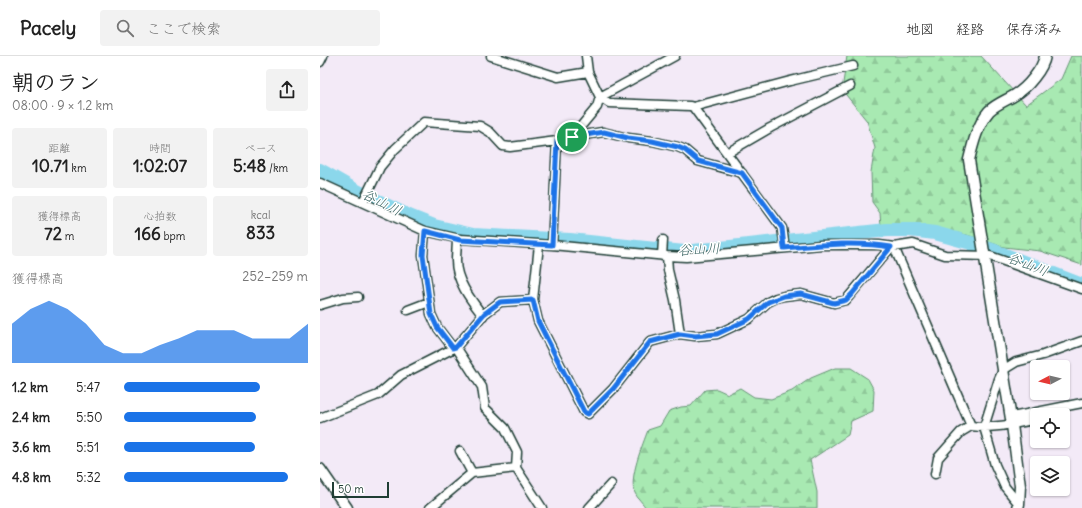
<!DOCTYPE html>
<html lang="ja">
<head>
<meta charset="utf-8">
<style>
	:root { --surface:#fff; --page:#f2f2f2; --text:#222; --muted:#767676; --line:#e0e0e0; --accent:#1a73e8 }
	body { margin:0; font-family:Delius,"Klee One",sans-serif; background:var(--page); color:var(--text); height:100vh; display:flex; flex-direction:column; font-size:15px; white-space:nowrap }
	* { box-sizing:border-box; margin:0 }
	p { font-size:13px; color:var(--muted) }
	.icon { flex:none; width:22px; height:22px; fill:none; stroke:currentColor; stroke-width:2; stroke-linecap:round; stroke-linejoin:round }
	.map { position:relative; flex:1; overflow:hidden }
	.sheet { display:flex; flex-direction:column; background:var(--surface); width:320px }
	.sheet>* { flex:none }
	.needle { width:26px; rotate:263deg }
	.buttons { position:absolute; left:710px; top:304px; display:grid; gap:8px }
	.buttons a { display:grid; place-items:center; width:40px; height:40px; border-radius:4px; background:var(--surface); box-shadow:0 1px 3px #0004; font-size:20px }
	.scale { position:absolute; left:12px; bottom:10px; width:57px; box-sizing:border-box; padding-left:4px; border:2px solid #1f3d34; border-top:0; font-size:11px; line-height:14px; white-space:nowrap; color:#1f3d34; -webkit-text-stroke:3px #fff; paint-order:stroke }
	.pin { position:absolute; display:grid; place-items:center; width:34px; height:34px; color:#fff; margin:-17px; border:2px solid #fff; border-radius:50%; box-shadow:0 1px 4px #0007 }
	.round { display:grid; place-items:center; flex:none; width:42px; height:42px; border-radius:4px; background:var(--page) }
	.head { display:flex; align-items:center; justify-content:space-between; height:68px; padding:0 12px }
	h1 { font-size:22px; font-weight:800; line-height:30px }
	.stats { display:grid; grid-template-columns:repeat(3,1fr); gap:6px; height:68px; padding:4px 12px }
	.stats div { display:grid; align-content:center; border-radius:4px; background:var(--page); text-align:center }
	.stats b { font-size:17px; font-weight:800 }
	.stats small { font-size:11px; font-weight:400 }
	.stats p { font-size:11px }
	.chart { height:112px; padding:8px 12px }
	.chart p { display:flex; justify-content:space-between }
	.chart svg { width:100%; height:72px; margin-top:4px; fill:var(--accent); opacity:.7 }
	ul { padding:0 12px; list-style:none; font-size:13px }
	li { display:grid; grid-template-columns:64px 48px 1fr; align-items:center; height:30px }
	li i { height:10px; border-radius:5px; background:var(--accent) }
	header { display:flex; align-items:center; gap:24px; box-sizing:border-box; height:56px; padding:0 20px; background:var(--surface); border-bottom:1px solid var(--line) }
	header strong { font-size:19px }
	nav { display:flex; gap:22px; margin-inline-start:auto; font-size:14px }
	.search { width:280px; height:36px; background:var(--page); display:flex; align-items:center; gap:10px; box-sizing:border-box; padding:0 14px; border-radius:4px; color:var(--muted); font-size:15px }
	main { display:flex; flex:1; min-height:0 }
	.map>svg:first-child { display:block }
</style>
</head>
<body>
<header>
<strong>Pacely</strong>
<div class="search"><svg class="icon" aria-label="search" viewBox="0 0 24 24"><circle cx="10" cy="10" r="6"/><path d="M15 15l6 6"/></svg>ここで検索</div>
<nav><a>地図</a><a>経路</a><a>保存済み</a></nav>
</header>
<main>
<section class="sheet">
<div class="head"><div><h1>朝のラン</h1><p>08:00 · 9 × 1.2 km</p></div><a class="round"><svg class="icon" aria-label="share" viewBox="0 0 24 24"><path d="M12 15V3M7 8l5-5 5 5M5 13v7h14v-7"/></svg></a></div>
<div class="stats">
<div><p>距離</p><b>10.71<small> km</small></b></div>
<div><p>時間</p><b>1:02:07</b></div>
<div><p>ペース</p><b>5:48<small> /km</small></b></div>
</div>
<div class="stats">
<div><p>獲得標高</p><b>72<small> m</small></b></div>
<div><p>心拍数</p><b>166<small> bpm</small></b></div>
<div><p>kcal</p><b>833</b></div>
</div>
<div class="chart"><p><span>獲得標高</span>252–259 m</p>
<svg viewBox="0 0 160 44" preserveAspectRatio="none"><path d="M0 44V20L10 11L20 6L30 11L40 20L50 33L60 38L70 38L80 33L90 29L100 24L110 24L120 24L130 29L140 29L150 29L160 20V44z"/></svg>
</div>
<ul>
<li><b>1.2 km</b>5:47<i style="width:74%"></i></li>
<li><b>2.4 km</b>5:50<i style="width:72%"></i></li>
<li><b>3.6 km</b>5:51<i style="width:71%"></i></li>
<li><b>4.8 km</b>5:32<i style="width:89%"></i></li>
</ul>
</section>
<div class="map">
<svg width="762" height="452" viewBox="0 0 762 452">
	<defs>
		<pattern id="forest-firs" width="22" height="20" patternUnits="userSpaceOnUse"><rect width="22" height="20" fill="#a8e9b2"/><path d="M5 1l3.5 6h-7zM16 11l3.5 6h-7z" fill="#90c99a"/></pattern>
	</defs>
	<rect width="100%" height="100%" fill="#f3eaf7"/>
	<filter id="ink" filterUnits="userSpaceOnUse"><feTurbulence type="fractalNoise" baseFrequency=".025" numOctaves="2"/><feDisplacementMap in="SourceGraphic" scale="8" xChannelSelector="R" yChannelSelector="G"/><feConvolveMatrix kernelMatrix="1 2 1 2 8 2 1 2 1" color-interpolation-filters="sRGB"/></filter>
	<g filter="url(#ink)">
		<path fill="url(#forest-firs)" stroke="#649373" d="M527 0H661L706 49 741 23 751 0H762V209L720 195 684 191 647 179 623 174 596 169 561 171 560 157 552 146 551 116 555 92 547 65 522 34Z
			M515 312H531L548 323 554 334 553 355 531 365 528 379 490 404 497 436V452H326C323 447 317 442 315 437 308 423 323 388 328 374L340 370 349 355 361 351 371 350 385 334 397 333 408 338 420 332 434 341 451 343 472 335 491 322Z"/>
		<g fill="none" stroke-linecap="round" stroke-linejoin="round">
			<path stroke="#8bd7eb" stroke-width="14" d="M0 114 37 135 89 160 114 170 153 179 250 184 364 196 567 174H590L615 177 651 187 675 195 762 229"/>
			<defs>
				<path id="minor" d="M171 0 238 21 268 16
					M266 0 268 16 280 41 289 47 370 50 373 51 462 172 465 192
					M0 6 3 0
					M373 51 470 25 533 10
					M252 81 283 76 308 82 332 85 358 91 365 94 378 105 422 117
					M407 97 450 72 530 30
					M0 127 105 175 140 183 232 189 347 200 366 201 501 189H559L574 191 593 188 625 199 670 200 762 233
					M43 146 60 111 75 93 104 66 160 70 170 76 183 90 190 91 237 85
					M105 175 103 199 111 258 117 271 133 292
					M137 183C137 190 136 197 136 205 136 225 151 244 163 260
					M232 189 237 85 252 81 277 51 280 41 355 0
					M574 191 651 370C674 373 694 368 717 363
					M342 200 343 184
					M347 200 348 214 355 244 360 278
					M213 244 218 265 264 356 268 358 293 333 330 286 360 278 375 280 397 278 429 263 448 246 456 242 464 240 481 238 514 247 526 244 571 191
					M0 249 23 242 38 241
					M88 254 109 246
					M136 291 162 331 165 352 185 372 197 396 196 412 222 452
					M691 361 762 347
					M0 362 58 339 81 319 136 291 164 258 180 246 213 244 219 189
					M140 395 152 417
					M615 418 618 402 641 376 651 370
					M699 448 685 431 675 409 664 371 679 323 683 314 696 306 723 299 762 285
					M110 452 152 417 196 412
					M269 452 291 428"/>
				<path id="tertiary" d="M0 413 27 452
					M698 452 699 448 700 430 692 369 649 104C653 87 658 68 669 55 676 48 687 44 695 39 707 32 723 13 725 0"/>
			</defs>
			<use href="#minor" stroke="#1f3d34" stroke-width="11"/>
			<use href="#tertiary" stroke="#1f3d34" stroke-width="13"/>
			<use href="#minor" stroke="#fff" stroke-width="8"/>
			<use href="#tertiary" stroke="#fff" stroke-width="10"/>
		</g>
	</g>
	<g fill="none" stroke-linecap="round" stroke-linejoin="round" filter="url(#ink)">
		<defs>
			<path id="route" d="M284 76 308 82 332 85 358 91 365 94 378 105 422 117 462 172 464 192C499 189 537 185 571 191L532 238 526 244 514 247 481 238 464 240 448 246 429 263 397 278 375 280 360 278 330 286 293 333 268 358 264 356 218 265 213 244 180 246 164 258 136 291 133 292 117 271 111 258 103 199 105 175 140 184 232 189 237 85 252 81Z"/>
		</defs>
		<use href="#route" stroke="#fff" stroke-width="8"/>
		<use href="#route" stroke="#1a73e8" stroke-width="5"/>
	</g>
	<g text-anchor="middle" dominant-baseline="central" stroke-width="3" stroke-linejoin="round" paint-order="stroke">
		<g font-size="14" font-style="italic" fill="#3a6462" stroke="#fff">
			<text transform="translate(62 146) rotate(27)">谷山川</text>
			<text transform="translate(379 193) rotate(-3)">谷山川</text>
			<text transform="translate(708 208) rotate(21)">谷山川</text>
		</g>
	</g>
</svg>
<div class="buttons">
<a><svg class="needle" viewBox="-14 -14 28 28"><path d="M0-13l5 13h-10z" fill="#e53935"/><path d="M0 13l5-13h-10z" fill="#767676"/></svg></a>
<a><svg class="icon" aria-label="locate" viewBox="0 0 24 24"><circle cx="12" cy="12" r="6"/><path d="M12 2v4M12 18v4M2 12h4M18 12h4"/></svg></a>
<a><svg class="icon" aria-label="layers" viewBox="0 0 24 24"><path d="M12 4l9 5-9 5-9-5zM3 14l9 5 9-5"/></svg></a>
</div>
<div class="scale">50 m</div>
<div class="pin" style="left:252px;top:81px;background:#1e9e55"><svg class="icon" aria-label="arrive" viewBox="0 0 24 24"><path d="M6 21V4h12l-3 4 3 4H6"/></svg></div>
</div>
</main>
</body>
</html>
